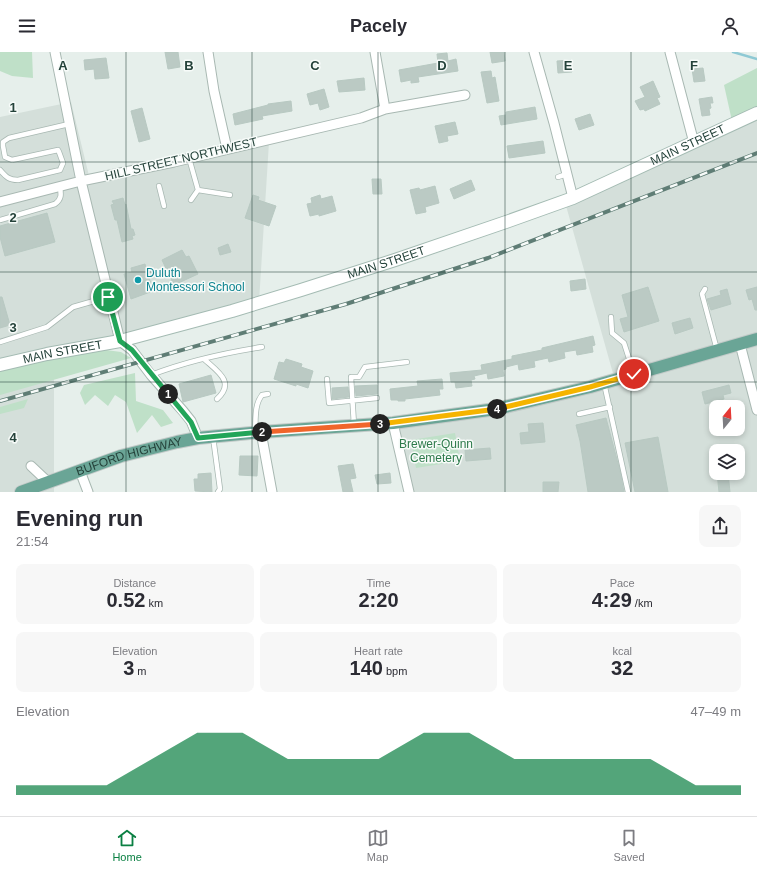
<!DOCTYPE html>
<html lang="en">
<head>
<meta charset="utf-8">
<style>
	:root { --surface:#fff; --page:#f7f7f7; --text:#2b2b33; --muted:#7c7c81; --line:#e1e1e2; --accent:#0b8043 }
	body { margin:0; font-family:Helvetica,sans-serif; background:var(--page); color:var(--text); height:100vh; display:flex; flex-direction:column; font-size:15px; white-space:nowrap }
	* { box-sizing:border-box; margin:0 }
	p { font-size:13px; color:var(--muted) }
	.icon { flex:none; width:22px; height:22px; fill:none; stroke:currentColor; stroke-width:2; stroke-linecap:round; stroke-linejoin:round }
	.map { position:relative; height:440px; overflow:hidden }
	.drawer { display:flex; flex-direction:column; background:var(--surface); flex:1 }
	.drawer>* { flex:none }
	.needle { width:26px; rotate:18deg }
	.buttons { position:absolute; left:709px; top:348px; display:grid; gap:8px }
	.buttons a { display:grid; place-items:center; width:36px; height:36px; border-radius:8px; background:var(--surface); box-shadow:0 2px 6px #0003; font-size:20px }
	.pin { position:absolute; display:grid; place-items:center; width:34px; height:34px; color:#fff; margin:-17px; border:2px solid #fff; border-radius:50%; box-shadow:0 1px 4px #0007 }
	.km { position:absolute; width:20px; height:20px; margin:-10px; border-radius:50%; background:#222; color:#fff; font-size:11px; line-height:20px; text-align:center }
	.round { display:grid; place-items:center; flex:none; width:42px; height:42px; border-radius:8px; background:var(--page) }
	.overview { display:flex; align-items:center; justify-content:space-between; height:68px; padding:0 16px }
	h1 { font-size:22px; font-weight:800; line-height:30px }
	.figures { display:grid; grid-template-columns:repeat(3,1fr); gap:6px; height:68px; padding:4px 16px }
	.figures div { display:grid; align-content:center; border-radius:8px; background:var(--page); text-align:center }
	.figures b { font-size:20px; font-weight:800 }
	.figures small { font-size:11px; font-weight:400 }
	.figures p { font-size:11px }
	.chart { height:112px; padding:8px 16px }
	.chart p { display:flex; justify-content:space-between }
	.chart svg { width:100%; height:72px; margin-top:4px; fill:var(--accent); opacity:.7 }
	header { display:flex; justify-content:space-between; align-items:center; height:52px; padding:0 16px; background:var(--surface); font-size:18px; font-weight:800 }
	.tab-bar { display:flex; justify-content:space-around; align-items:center; height:56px; border-top:1px solid var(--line); background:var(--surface); font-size:11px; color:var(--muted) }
	.tab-bar a { display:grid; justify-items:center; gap:2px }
	.tab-bar .current { color:var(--accent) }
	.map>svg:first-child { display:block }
</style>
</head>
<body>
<header><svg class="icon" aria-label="menu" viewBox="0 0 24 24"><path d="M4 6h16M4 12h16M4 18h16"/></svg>Pacely<svg class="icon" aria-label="person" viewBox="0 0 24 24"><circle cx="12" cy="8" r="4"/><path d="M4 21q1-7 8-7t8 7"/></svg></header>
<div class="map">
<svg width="757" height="440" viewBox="0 0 757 440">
	<rect width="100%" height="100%" fill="#e6efeb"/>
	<path fill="#d4dfda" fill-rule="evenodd" d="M71 50 91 132 269 90 259 250 54 301V440H0V65Z
		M757 58V440H412L398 367 465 358 614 325 563 143ZM716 355H738V377H716ZM716 399H738V421H716Z"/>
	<path fill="#bfe0c8" d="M0 0H32L33 26 12 24 0 19Z
		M757 16V59L732 69 724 33Z
		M106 298 121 300 131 306 0 343V319L76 302Z
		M135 321 136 349 163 358 173 371 161 375 152 363 137 381 126 350 115 343 108 354 95 343 85 353 80 341 84 333Z
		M28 347 24 356 0 362V355Z
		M455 381 460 409 416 416 411 388Z"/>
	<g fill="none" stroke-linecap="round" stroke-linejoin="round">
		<path stroke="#8ec9d4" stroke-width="2.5" d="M733 0 757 7"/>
	</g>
	<path fill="#bbcac4" stroke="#b8c9c2" d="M165 0H178L180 15 168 17Z
		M490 0H504L505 9 492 11Z
		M447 1 448 9 456 7 458 19 418 25 419 30 411 31V28L401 30 399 18 438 11 437 2Z
		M106 6 109 26 95 27 94 17 85 18 84 8Z
		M571 8 572 20 558 21 557 9Z
		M703 16 705 29 694 30 692 17Z
		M491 19 492 26 495 25 499 49 487 51 481 20Z
		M364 26 365 38 339 40 337 29Z
		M653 29 660 45 657 46 660 52 645 59 644 57 640 58 635 49 645 45 640 35Z
		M324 37 329 55 320 58 318 51 310 53 307 42Z
		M712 45 713 51H710L711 56 709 57 710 63 702 64 699 47Z
		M291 49 292 59 262 64 263 67 235 73 233 62 268 53V52Z
		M535 55 537 67 501 73 499 64 506 63V60Z
		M142 56 150 87 139 90 131 59Z
		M590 62 594 73 579 78 575 67Z
		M455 70 458 82 447 84 448 89 439 91 435 74Z
		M543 89 545 101 509 106 507 94Z
		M372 127H381L382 142H373Z
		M471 128 475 138 454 147 450 137Z
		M435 134 439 151 425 155 426 160 416 162 410 138 419 136 420 138Z
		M253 143 259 145 258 148 276 154 269 174 245 166Z
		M320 143 321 147 332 144 336 159 319 164V162L310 164 307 152 312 151 311 146Z
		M123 146 125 153 126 152 131 177H133L135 183 132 184 133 187 122 190 117 168H115L111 153 114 152 112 149Z
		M47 161 55 190 5 204 0 185V174Z
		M228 192 231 200 220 203 218 196Z
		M182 198 186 205 189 204 198 222 174 233 162 208Z
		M145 212 153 239 131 247 124 222 132 220 131 216Z
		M585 227 586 237 571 239 570 229Z
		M648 235 659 269 624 280 620 267 628 265 622 243Z
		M757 235V258H755L752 247 749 248 746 238Z
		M727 237 731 252 711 258 707 247 721 243 720 239Z
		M0 245H2L10 273 0 276Z
		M690 266 693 276 675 282 672 271Z
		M593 284 595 293 592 294 593 300 577 303 576 298 564 300 565 306 549 310 548 306 534 309 535 315 519 318 518 312 506 315V317L503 318 504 324 488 327 487 321 474 324 475 327 471 328 472 334 456 336 455 330H451L450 321 482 318 481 313 512 307V304L542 298V296Z
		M286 307 302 312 301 315 313 319 308 336 296 332V334L274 327 279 310 284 311Z
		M211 323 216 341 183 350 179 332Z
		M442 327 443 337H439L440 343 405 347V349H398V348H391L390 337 418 334 417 329Z
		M377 333V342L356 344 355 334Z
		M729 333 731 341 723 343 724 347 705 352 702 340Z
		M348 335 349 345 332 347V336Z
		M606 366 620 419 624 440H588L580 389 576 373Z
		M543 371 545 390 521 392 520 381 529 380 528 372Z
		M658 385 668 440H635L625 391Z
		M490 396 491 407 466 409 465 398Z
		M240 404H258L257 424 239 423Z
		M353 412 356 426 350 427 353 440H343L338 414Z
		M211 421 212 440 195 439 194 427H198V422Z
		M390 421 391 431 377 432 375 423Z
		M717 421H728L730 440H719Z
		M543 430H559L558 440H543Z"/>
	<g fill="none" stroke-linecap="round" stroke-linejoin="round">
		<defs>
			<path id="lane" d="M189 106 198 138 230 143
				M0 118C6 125 9 128 18 128L60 118 63 111 59 100 58 98 12 108 5 105 3 94V90L9 86 69 72
				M558 125 567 122
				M159 134 164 154
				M191 148 198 138
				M0 168 55 152C62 147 61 142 60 135
				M705 237 702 242 717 298
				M611 265 612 281 624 291 634 322
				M0 290 47 275 73 255 108 245
				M204 307C217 319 236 330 217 347
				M151 323C187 309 224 301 262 295
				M327 327 329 351 377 346
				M604 331 628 440
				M579 362 610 355
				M354 373 351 325H359L365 315 407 310
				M255 380C256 368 254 353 262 343L268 342
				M213 385 220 437 218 440"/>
			<path id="street" d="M55 0 81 129 120 289 132 298 151 323 183 359 191 369 198 386
				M208 0 214 39 227 97
				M375 0 385 57
				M534 0 554 71 573 146
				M670 0 694 91
				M0 150 81 129 174 110 361 66 385 57 465 43
				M740 292 757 358
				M393 371 409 440
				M261 380 272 440
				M31 414 48 430
				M80 419 88 440"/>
			<g id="secondary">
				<path id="s1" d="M0 313 47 302 120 289 232 259 301 238 395 208 506 170 573 146 757 61"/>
			</g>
			<g id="primary">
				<path id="s2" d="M21 440 121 404 177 390 198 386 261 380 393 371 496 357 590 335 757 287"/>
			</g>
		</defs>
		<use href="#lane" stroke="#a8b8b2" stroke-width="6"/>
		<use href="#street" stroke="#a8b8b2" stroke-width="11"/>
		<use href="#secondary" stroke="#a4bbb3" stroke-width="14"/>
		<use href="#primary" stroke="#c2cac8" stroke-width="14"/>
		<use href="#lane" stroke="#fff" stroke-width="4.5"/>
		<use href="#street" stroke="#fff" stroke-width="9"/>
		<use href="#secondary" stroke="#fff" stroke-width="12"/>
		<use href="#primary" stroke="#6aa596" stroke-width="12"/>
		<defs>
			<path id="rail" d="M0 349 346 252 488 206 757 101"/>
		</defs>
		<use href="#rail" stroke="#5f7d75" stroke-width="4"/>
		<use href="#rail" stroke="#f7fbf9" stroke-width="2.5" stroke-dasharray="8" stroke-linecap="butt"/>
	</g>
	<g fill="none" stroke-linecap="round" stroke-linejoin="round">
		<defs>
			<path id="split-1" d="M108 245 120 289 132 298 168 342"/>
			<path id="split-2" d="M168 342 191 370 198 386 262 380"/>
			<path id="split-3" d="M262 380 380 372"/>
			<path id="split-4" d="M380 372 497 357"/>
			<path id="split-5" d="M497 357 590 335 634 322"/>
		</defs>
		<use href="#split-1" stroke="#fff" stroke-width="8"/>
		<use href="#split-2" stroke="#fff" stroke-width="8"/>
		<use href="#split-3" stroke="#fff" stroke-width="8"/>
		<use href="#split-4" stroke="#fff" stroke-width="8"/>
		<use href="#split-5" stroke="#fff" stroke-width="8"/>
		<use href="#split-1" stroke="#22a559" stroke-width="5"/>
		<use href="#split-2" stroke="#22a559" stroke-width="5"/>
		<use href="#split-3" stroke="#f0652b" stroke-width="5"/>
		<use href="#split-4" stroke="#f5b400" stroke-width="5"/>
		<use href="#split-5" stroke="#f5b400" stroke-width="5"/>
	</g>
	<path fill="none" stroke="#24423a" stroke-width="1" stroke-opacity="0.55" d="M126 0V440M252 0V440M378 0V440M505 0V440M631 0V440M0 110H757M0 220H757M0 330H757"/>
	<circle fill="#0f9aa8" stroke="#f7fbf9" stroke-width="1.5" cx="138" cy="228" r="4"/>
	<g text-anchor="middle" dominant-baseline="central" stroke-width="3" stroke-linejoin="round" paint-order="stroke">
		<g font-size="12" fill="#24423a" stroke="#f7fbf9">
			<text stroke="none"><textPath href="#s1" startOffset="724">MAIN STREET</textPath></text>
			<text transform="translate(181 107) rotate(-13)">HILL STREET NORTHWEST</text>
			<text stroke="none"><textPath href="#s1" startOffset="400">MAIN STREET</textPath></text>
			<text stroke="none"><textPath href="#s1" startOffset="64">MAIN STREET</textPath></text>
			<text stroke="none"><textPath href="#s2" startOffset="114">BUFORD HIGHWAY</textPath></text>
		</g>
		<g font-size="12" fill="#0d838f" stroke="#f7fbf9" text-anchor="start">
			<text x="146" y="221">Duluth<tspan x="146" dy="14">Montessori School</tspan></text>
		</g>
		<g font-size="12" fill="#2d7a4b" stroke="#f7fbf9">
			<text x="436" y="392">Brewer-Quinn<tspan x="436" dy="14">Cemetery</tspan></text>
		</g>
	</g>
	<g font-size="13" text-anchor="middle" font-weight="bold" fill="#24423a" stroke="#f7fbf9" stroke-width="3" stroke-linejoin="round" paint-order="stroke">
		<text x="63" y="18">A</text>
		<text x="189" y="18">B</text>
		<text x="315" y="18">C</text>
		<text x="442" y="18">D</text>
		<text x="568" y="18">E</text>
		<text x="694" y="18">F</text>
		<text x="13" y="60">1</text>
		<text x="13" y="170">2</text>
		<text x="13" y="280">3</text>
		<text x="13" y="390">4</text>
	</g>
</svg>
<div class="buttons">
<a><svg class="needle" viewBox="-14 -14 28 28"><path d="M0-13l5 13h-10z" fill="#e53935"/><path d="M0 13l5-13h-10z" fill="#7c7c81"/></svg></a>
<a><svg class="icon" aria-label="layers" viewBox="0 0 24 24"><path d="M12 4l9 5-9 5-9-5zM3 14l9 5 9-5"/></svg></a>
</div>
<div class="pin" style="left:108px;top:245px;background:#1e9e55"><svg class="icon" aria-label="arrive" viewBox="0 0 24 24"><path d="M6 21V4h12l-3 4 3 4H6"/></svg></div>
<div class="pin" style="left:634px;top:322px;background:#d93025"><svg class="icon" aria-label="check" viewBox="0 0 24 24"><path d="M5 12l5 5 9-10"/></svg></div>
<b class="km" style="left:168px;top:342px">1</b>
<b class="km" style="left:262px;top:380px">2</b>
<b class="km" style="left:380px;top:372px">3</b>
<b class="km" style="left:497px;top:357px">4</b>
</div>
<section class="drawer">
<div class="overview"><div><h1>Evening run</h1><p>21:54</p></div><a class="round"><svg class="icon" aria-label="share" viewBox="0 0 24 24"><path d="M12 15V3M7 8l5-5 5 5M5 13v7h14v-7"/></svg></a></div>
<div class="figures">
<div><p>Distance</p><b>0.52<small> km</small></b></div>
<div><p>Time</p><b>2:20</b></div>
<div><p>Pace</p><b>4:29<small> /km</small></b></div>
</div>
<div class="figures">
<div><p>Elevation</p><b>3<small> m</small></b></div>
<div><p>Heart rate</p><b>140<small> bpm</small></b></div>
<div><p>kcal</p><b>32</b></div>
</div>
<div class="chart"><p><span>Elevation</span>47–49 m</p>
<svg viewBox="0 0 160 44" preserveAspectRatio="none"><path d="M0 44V38L10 38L20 38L30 22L40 6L50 6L60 22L70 22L80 22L90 6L100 6L110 22L120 22L130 22L140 22L150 38L160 38V44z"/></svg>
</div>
</section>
<nav class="tab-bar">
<a class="current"><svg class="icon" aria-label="home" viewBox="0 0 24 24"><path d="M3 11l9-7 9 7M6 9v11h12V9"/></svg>Home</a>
<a><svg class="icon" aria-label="map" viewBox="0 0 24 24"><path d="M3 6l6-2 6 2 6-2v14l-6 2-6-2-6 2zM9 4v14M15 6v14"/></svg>Map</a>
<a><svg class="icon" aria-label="saved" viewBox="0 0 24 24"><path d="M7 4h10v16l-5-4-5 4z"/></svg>Saved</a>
</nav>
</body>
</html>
